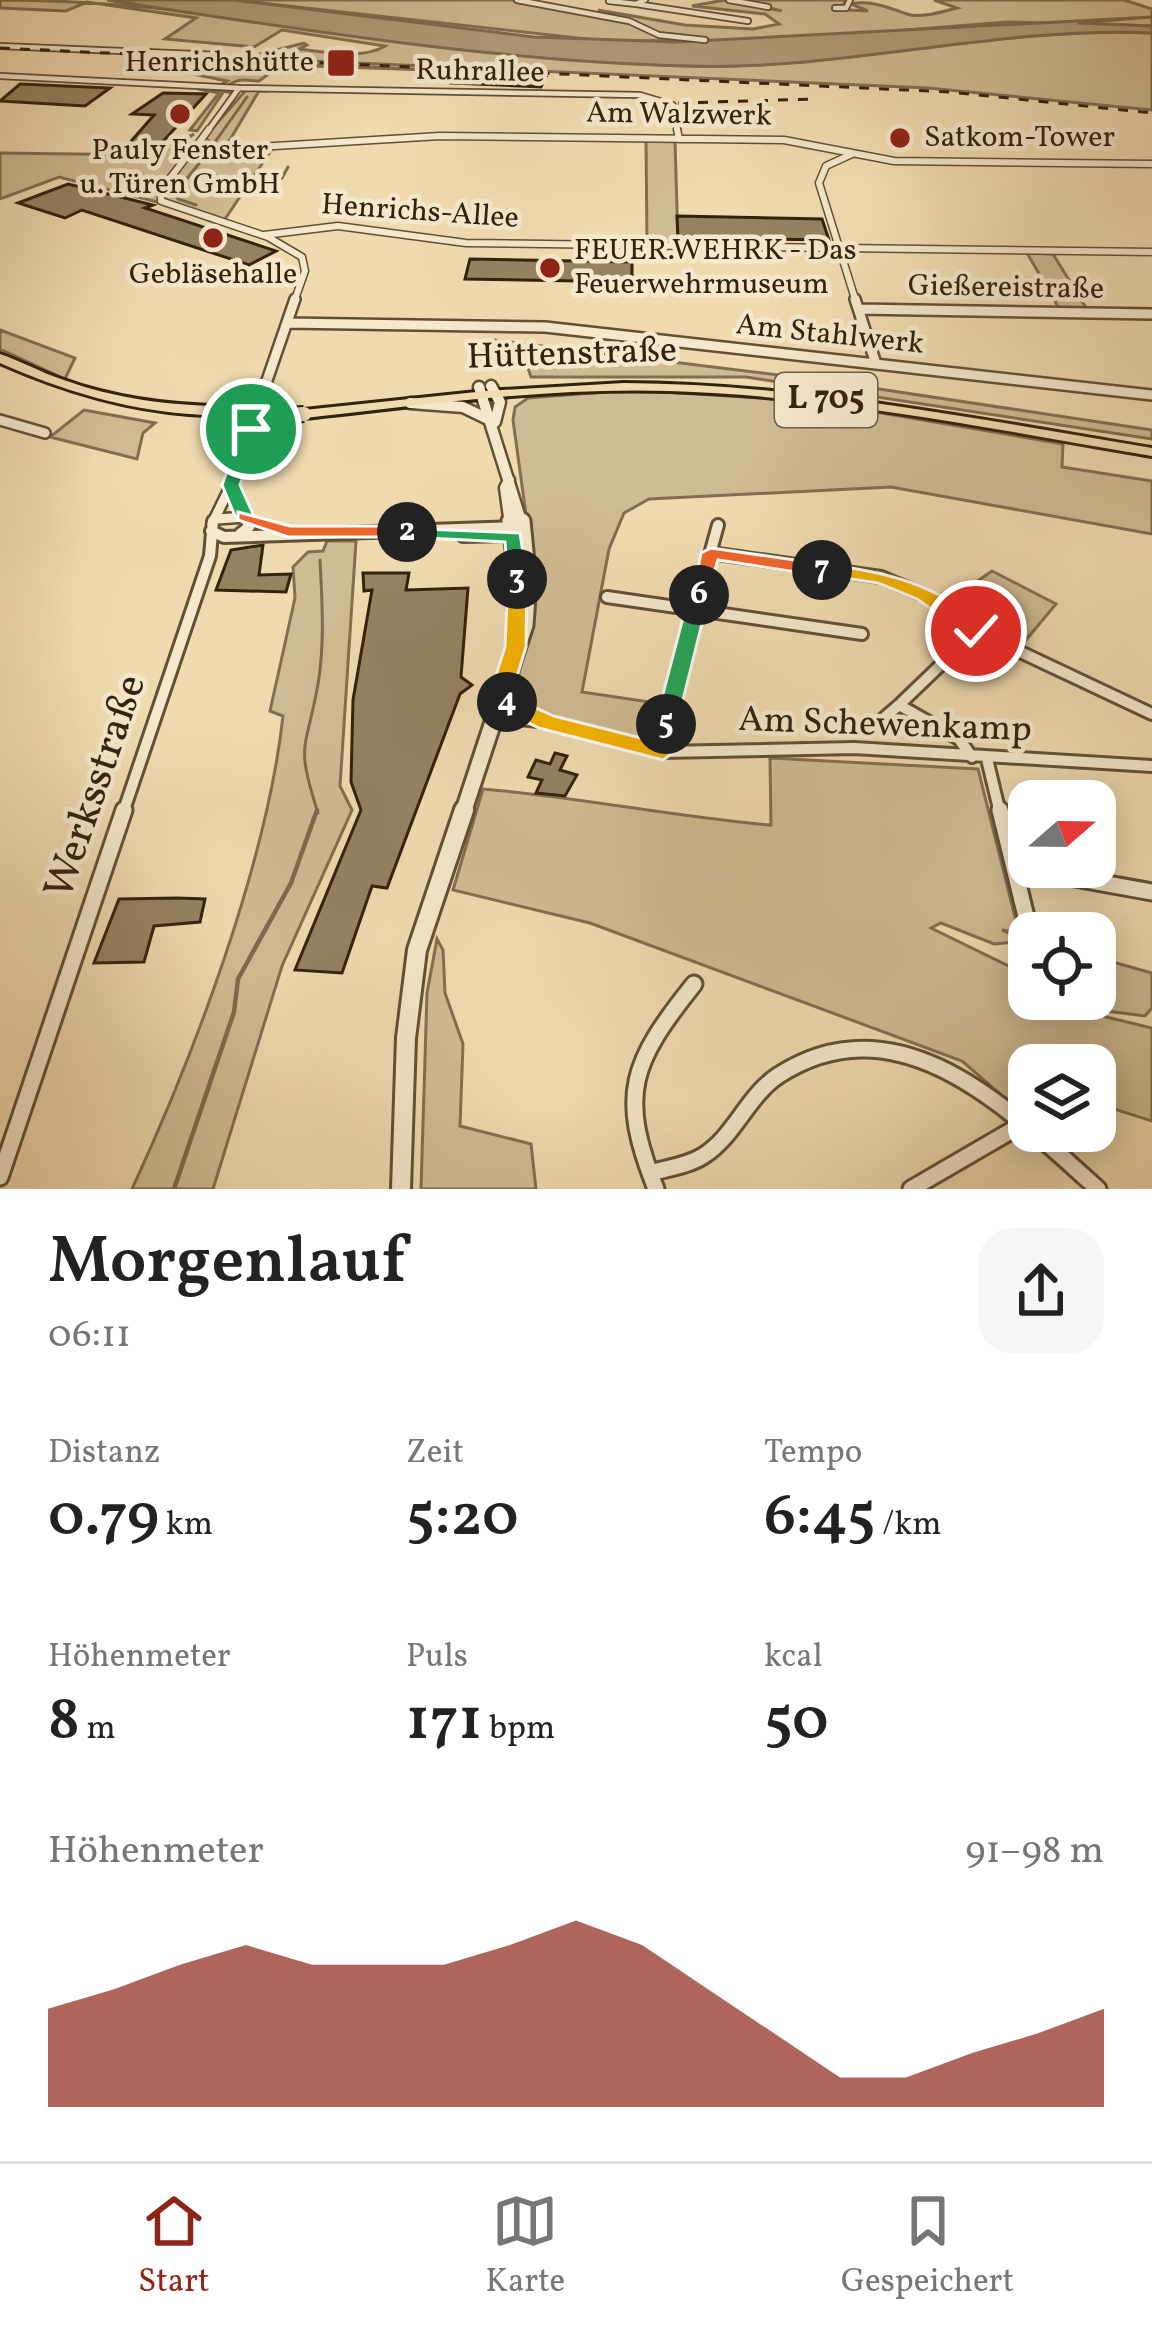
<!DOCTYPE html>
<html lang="de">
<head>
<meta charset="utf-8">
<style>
	:root { --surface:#fff; --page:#f6f6f6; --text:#222; --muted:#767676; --line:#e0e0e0; --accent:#8f2418 }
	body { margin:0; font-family:Vollkorn,serif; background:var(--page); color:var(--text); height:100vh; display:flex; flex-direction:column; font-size:45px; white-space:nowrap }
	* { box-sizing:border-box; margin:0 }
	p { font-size:39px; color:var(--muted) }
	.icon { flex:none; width:66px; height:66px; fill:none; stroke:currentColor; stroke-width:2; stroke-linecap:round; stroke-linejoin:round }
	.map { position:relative; height:1189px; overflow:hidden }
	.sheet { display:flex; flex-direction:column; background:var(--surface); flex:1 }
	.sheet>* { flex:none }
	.needle { width:78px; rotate:70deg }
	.buttons { position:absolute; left:1008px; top:780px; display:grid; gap:24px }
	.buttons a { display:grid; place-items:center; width:108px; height:108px; border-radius:24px; background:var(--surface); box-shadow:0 6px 30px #0003; font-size:60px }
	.pin { position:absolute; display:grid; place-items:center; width:102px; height:102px; color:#fff; margin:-51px; border:6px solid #fff; border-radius:50%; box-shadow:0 3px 12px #0007 }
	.km { position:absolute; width:60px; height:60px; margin:-30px; border-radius:50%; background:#222; color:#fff; font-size:33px; line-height:60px; text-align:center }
	.round { display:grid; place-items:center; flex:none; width:126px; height:126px; border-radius:36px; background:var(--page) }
	.head { display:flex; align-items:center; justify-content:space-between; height:204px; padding:0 48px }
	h1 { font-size:66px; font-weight:600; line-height:90px }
	.stats { display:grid; grid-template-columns:repeat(3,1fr); gap:18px; height:204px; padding:12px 48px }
	.stats div { display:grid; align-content:center }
	.stats b { font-size:60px; font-weight:600 }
	.stats small { font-size:33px; font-weight:400 }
	.stats p { font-size:33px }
	.chart { height:336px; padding:24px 48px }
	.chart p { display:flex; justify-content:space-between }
	.chart svg { width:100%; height:216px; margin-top:12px; fill:var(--accent); opacity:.7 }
	.menu { display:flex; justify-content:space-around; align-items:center; height:168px; border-top:3px solid var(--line); background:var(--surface); font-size:33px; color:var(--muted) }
	.menu a { display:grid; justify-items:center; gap:6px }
	.menu .active { color:var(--accent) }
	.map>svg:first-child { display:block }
</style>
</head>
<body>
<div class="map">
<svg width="1152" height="1189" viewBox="0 0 1152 1189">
	<rect width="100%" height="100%" fill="#f0dbb0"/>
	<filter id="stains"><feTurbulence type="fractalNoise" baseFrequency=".00167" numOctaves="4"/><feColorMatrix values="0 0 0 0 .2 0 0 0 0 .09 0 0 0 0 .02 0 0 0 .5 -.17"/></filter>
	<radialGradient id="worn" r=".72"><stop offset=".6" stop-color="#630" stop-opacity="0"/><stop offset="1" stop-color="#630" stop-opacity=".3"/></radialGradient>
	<path fill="#d0bc94" stroke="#826f50" stroke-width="3" d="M0 0C230 0 458 61 689 66 844 70 996 26 1152 33V110L928 88 219 57H248L304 43 307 45 299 49C323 52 363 60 385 46L282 30 254 47 165 39 196 18 87 2 66 11 0 8Z
		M233 0H514L611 18 615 15 598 10 685 25 753 29 779 24 765 14 692 6 725 0 782 11 737 0H846L842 8 831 9 868 11 851 4C870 0 888 7 907 14 920 19 944 11 957 8L934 0H1124L1152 9V26L1007 22 781 40 605 41Z
		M215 60 459 71 281 65 259 81C250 81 238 76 227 87L231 93 224 91 197 131 190 130 219 93 198 89 221 91 219 86 227 81 193 74Z
		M246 90 270 91H259L225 148 272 149 221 225 169 205 59 177 0 199V153L150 155 194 134 172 149 195 156 218 146 204 138Z
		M646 140H675L678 244 647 243Z
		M1027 253 1053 254 1088 311 1060 310Z
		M0 330 75 358 65 379 0 349Z
		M494 340 819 380 1152 430V439L746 377H531L523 353 500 355Z
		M630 390 811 401 1063 444 1062 467 1152 481V534L891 487 649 499 624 513 609 549 582 692 663 704 660 745 577 725 513 700 537 595 513 420 515 407 528 398Z
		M84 410 155 423 143 433 137 459 50 437Z
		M327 541H356L340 786 352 810 282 966 213 1189H132C194 1055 267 862 283 716L270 711 295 598 293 567 308 552 323 551Z
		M992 571 1056 604 1021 646 946 603Z
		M770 758 978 769 1019 933 1002 930 1016 936 1015 942 994 944 941 923 931 928 1015 969 1029 964V982L1015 995 1152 1028V1121L1095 1103V1065H1029V1119L962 1061 590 923 453 890 483 789C580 797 674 817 771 825Z
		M437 939 443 950 445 993 463 1044 460 1126 531 1144 536 1189H421L427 993Z
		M1095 957 1152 973V1008L1145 1016 1090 1009 1071 999H1095Z"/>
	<path fill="#b09c78" stroke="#7e6b4d" stroke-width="3" d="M107 0H233L534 37 676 42 1152 17 1078 23 1152 26V33C996 26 844 71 689 66 491 61 296 29 107 0Z"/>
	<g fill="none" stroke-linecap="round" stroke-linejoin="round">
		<path stroke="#7e6b4d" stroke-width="3" d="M215 142 247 97
			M282 178 288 167
			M196 205 178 199 176 192 206 155
			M318 813C295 742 306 752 318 684 325 643 322 601 320 560"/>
		<path stroke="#7e6b4d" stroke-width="4.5" d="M174 1189 234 1012 238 979 291 883 317 810"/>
	</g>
	<path fill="#958261" stroke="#33220c" stroke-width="3" d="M459 72 519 74 546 77 541 87 451 83Z
		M20 84 110 88 85 106 0 101Z
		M163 93 206 94 158 147H126L154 115 132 114Z
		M68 184 153 205 145 208 276 251 249 265 82 210 65 218 18 203Z
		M677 216 822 219 829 240 678 238Z
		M470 259 632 262V282L465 279Z
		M263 545 259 575 291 574 286 592 216 590 231 550Z
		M363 573H409L406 590 468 588 461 677 472 685 460 694 387 888 372 886 342 973 295 970 361 810 351 782 353 700 372 590 364 591Z
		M555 753 567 756 560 770 577 775 565 796 536 793 542 780 528 777 536 760 550 764Z
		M119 899 177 898 205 899 200 922 154 926 144 962 94 963Z"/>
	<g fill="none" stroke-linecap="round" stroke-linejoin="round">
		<defs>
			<path id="minor-far4" d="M517 0 629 21 659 35 705 40
				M645 0 636 4 748 21
				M729 0 768 7
				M609 1 636 4
				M835 8H846L850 0
				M0 46 219 55
				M0 76 239 88 640 95 673 105 678 132
				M207 132 239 88"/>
			<path id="minor-far3" d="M677 129 679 139
				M191 151 182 148 198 144 209 129
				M852 154 826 166 819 183 856 302
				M264 235 338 226 466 243 1152 252
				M294 302 305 271 302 257 268 237 161 201V190L191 151 440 136 784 140 894 161 1152 164"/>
			<path id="minor-far2" d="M855 299 876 364
				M859 309 1152 314
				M287 323 545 327 1152 395
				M0 420 45 433
				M217 519 246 517 248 524
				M212 524 231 485 295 299"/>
			<path id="minor-far1" d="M211 531 224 537 517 527
				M240 534 249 527 247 521
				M463 536 516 535
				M711 553 881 577 924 595 976 631 1152 714
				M607 597 862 634
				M498 700 544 720
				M493 716 547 722 663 752 854 748 1152 766
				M870 730 899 705
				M663 752 672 692 718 525
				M972 757 959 739 899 705 976 631
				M987 759 1000 813
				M123 813 210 556 213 521"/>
			<path id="minor" d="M1000 810 1030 933
				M1014 867 1152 892
				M650 1173C667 1168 687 1166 703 1156 735 1136 747 1096 779 1075 901 997 1011 1112 1098 1189
				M0 1177 124 810
				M656 1189C618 1094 631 1063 694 984
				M911 1189 1021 1125"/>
			<path id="tertiary-far2" d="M491 386 500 402 495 422
				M479 387 522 524
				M410 403 463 407 492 421
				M509 480 505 488 510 524"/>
			<path id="tertiary-far1" d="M510 521 517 570 515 646
				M463 813 525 625 528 582 522 521"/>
			<path id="tertiary" d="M401 1189 406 1038 417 950 464 810"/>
			<path id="primary" d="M0 354C21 361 40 372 61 379 116 399 170 406 228 406L235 410C222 417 204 415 189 414 123 409 61 390 0 363Z
				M624 383C802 384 977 419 1152 448V456C992 429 832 396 670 391 548 387 426 405 304 418L297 414 304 410 486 391Z"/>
		</defs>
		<use href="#minor-far4" stroke="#625035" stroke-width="8"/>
		<use href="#minor-far3" stroke="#625035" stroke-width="9"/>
		<use href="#minor-far2" stroke="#625035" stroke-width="14"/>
		<use href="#minor-far1" stroke="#625035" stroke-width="16"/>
		<use href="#minor" stroke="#625035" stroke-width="21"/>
		<use href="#tertiary-far2" stroke="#625035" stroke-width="15"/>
		<use href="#tertiary-far1" stroke="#625035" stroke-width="21"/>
		<use href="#tertiary" stroke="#625035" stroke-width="24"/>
		<use href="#primary" stroke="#33220c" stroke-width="6"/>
		<use href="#minor-far4" stroke="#f5e8cc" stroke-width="4.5"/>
		<use href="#minor-far3" stroke="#f5e8cc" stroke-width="6"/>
		<use href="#minor-far2" stroke="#f5e8cc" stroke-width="9"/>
		<use href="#minor-far1" stroke="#f5e8cc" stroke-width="10"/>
		<use href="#minor" stroke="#f5e8cc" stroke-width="15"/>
		<use href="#tertiary-far2" stroke="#f5e8cc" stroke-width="10"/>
		<use href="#tertiary-far1" stroke="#f5e8cc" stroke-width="15"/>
		<use href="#tertiary" stroke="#f5e8cc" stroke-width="18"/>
		<use href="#primary" fill="#f0dbb0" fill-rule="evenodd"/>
		<path stroke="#33220c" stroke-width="3" stroke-dasharray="10 10" stroke-linecap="butt" d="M0 48 950 92 1152 113
			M678 103 817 99"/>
		<defs>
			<path id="primary-bridge" d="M224 419 304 414"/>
		</defs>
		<use href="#primary-bridge" stroke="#33220c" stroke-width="18" stroke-linecap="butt"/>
		<use href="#primary-bridge" stroke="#f0dbb0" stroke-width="14"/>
	</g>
	<path fill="#22a559" stroke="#fff" stroke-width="3" d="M251 424 259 429 240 485 254 516 245 522 235 516 222 485 243 429Z"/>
	<path fill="#f0652b" stroke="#fff" stroke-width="3" d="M238 512 290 526H407L416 532 407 537H288L238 520Z"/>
	<path fill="#22a559" stroke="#fff" stroke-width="3" d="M400 528 520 533 527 579 517 585 508 579 505 542 407 537 400 536Z"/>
	<path fill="#f5b400" stroke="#fff" stroke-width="3" d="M517 573 527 579 526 647 511 696 518 702 507 710 488 700 505 647 508 579Z"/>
	<path fill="#f5b400" stroke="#fff" stroke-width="3" d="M507 695 554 716 653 741 659 718H674V752L663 760 539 728 499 708V697Z"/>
	<path fill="#22a559" stroke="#fff" stroke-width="3" d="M699 589 709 595 677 724 666 731 655 724 689 595Z"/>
	<path fill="#f0652b" stroke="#fff" stroke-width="3" d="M711 548 822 564 832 570 822 576 718 560 706 599H692L701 553Z"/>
	<path fill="#f5b400" stroke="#fff" stroke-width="3" d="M822 564C882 571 944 584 986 631L969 635 917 599 878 583 816 574 813 570Z"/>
	<g fill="#8f2418" stroke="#f5e8cc" stroke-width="4.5">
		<rect x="326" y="48" width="30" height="30" rx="6"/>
		<circle cx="180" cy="114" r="12"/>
		<circle cx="900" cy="138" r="12"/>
		<circle cx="213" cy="238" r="12"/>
		<circle cx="550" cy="268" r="12"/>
	</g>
	<g text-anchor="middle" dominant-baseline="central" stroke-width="9" stroke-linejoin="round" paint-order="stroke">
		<g font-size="30" fill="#33220c" stroke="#f5e8cc" text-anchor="start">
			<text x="314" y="63" text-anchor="end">Henrichshütte</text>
			<text x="924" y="138">Satkom-Tower</text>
			<text x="180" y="151" text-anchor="middle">Pauly Fenster<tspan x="180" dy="34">u. Türen GmbH</tspan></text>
			<text x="574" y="251">FEUER.WEHRK - Das<tspan x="574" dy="34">Feuerwehrmuseum</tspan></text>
			<text x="213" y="275" text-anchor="middle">Gebläsehalle</text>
		</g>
		<g font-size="30" fill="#33220c" stroke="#f5e8cc">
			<text transform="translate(480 72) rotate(1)">Ruhrallee</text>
			<text transform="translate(679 115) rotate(1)">Am Walzwerk</text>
			<text transform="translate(420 212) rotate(4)">Henrichs-Allee</text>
			<text transform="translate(1006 288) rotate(1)">Gießereistraße</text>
			<text transform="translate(830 335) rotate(6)">Am Stahlwerk</text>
		</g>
		<rect fill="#f5e8cc" stroke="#6d5d46" stroke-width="3" x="775" y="373" width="102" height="54" rx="9"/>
		<g font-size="33" font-weight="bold" fill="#33220c">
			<text x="826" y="400">L 705</text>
		</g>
		<g font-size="36" fill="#33220c" stroke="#f5e8cc">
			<text transform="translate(572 355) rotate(-2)">Hüttenstraße</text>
			<text transform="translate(885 726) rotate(2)">Am Schewenkamp</text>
		</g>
		<g font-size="42" fill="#33220c" stroke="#f5e8cc">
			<text transform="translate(97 787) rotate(-71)">Werksstraße</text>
		</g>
	</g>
	<rect width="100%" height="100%" filter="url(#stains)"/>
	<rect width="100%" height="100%" fill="url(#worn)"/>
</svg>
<div class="buttons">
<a><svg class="needle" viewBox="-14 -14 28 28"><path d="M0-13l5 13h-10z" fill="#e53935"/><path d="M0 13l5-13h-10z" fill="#767676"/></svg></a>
<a><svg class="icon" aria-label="locate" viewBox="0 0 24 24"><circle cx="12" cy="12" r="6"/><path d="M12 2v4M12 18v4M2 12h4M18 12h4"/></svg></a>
<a><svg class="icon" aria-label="layers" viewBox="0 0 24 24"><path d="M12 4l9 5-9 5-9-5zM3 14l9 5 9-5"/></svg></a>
</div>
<div class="pin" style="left:251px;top:429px;background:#1e9e55"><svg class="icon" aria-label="arrive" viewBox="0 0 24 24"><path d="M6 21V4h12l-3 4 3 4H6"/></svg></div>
<div class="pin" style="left:976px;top:631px;background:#d93025"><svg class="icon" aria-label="check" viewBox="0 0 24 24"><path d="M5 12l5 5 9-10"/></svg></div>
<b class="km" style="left:407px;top:532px">2</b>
<b class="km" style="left:517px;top:579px">3</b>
<b class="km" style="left:507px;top:702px">4</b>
<b class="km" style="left:666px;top:724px">5</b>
<b class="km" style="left:699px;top:595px">6</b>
<b class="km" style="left:822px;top:570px">7</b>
</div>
<section class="sheet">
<div class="head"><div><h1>Morgenlauf</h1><p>06:11</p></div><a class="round"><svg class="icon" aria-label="share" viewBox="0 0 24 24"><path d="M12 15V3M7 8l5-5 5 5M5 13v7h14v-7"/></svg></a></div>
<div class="stats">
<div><p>Distanz</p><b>0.79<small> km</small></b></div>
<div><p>Zeit</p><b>5:20</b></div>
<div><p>Tempo</p><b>6:45<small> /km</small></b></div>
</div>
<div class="stats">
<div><p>Höhenmeter</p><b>8<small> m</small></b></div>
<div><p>Puls</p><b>171<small> bpm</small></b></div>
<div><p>kcal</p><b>50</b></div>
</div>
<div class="chart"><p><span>Höhenmeter</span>91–98 m</p>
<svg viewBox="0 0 160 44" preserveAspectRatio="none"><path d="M0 44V24L10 20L20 15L30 11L40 15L50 15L60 15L70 11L80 6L90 11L100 20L110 29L120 38L130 38L140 33L150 29L160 24V44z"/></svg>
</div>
</section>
<nav class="menu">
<a class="active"><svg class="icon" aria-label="home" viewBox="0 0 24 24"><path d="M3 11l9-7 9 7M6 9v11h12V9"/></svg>Start</a>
<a><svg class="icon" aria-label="map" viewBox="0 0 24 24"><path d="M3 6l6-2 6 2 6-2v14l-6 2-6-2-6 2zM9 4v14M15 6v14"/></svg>Karte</a>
<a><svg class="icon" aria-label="saved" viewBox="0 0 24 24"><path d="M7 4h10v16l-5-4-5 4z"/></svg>Gespeichert</a>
</nav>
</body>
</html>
